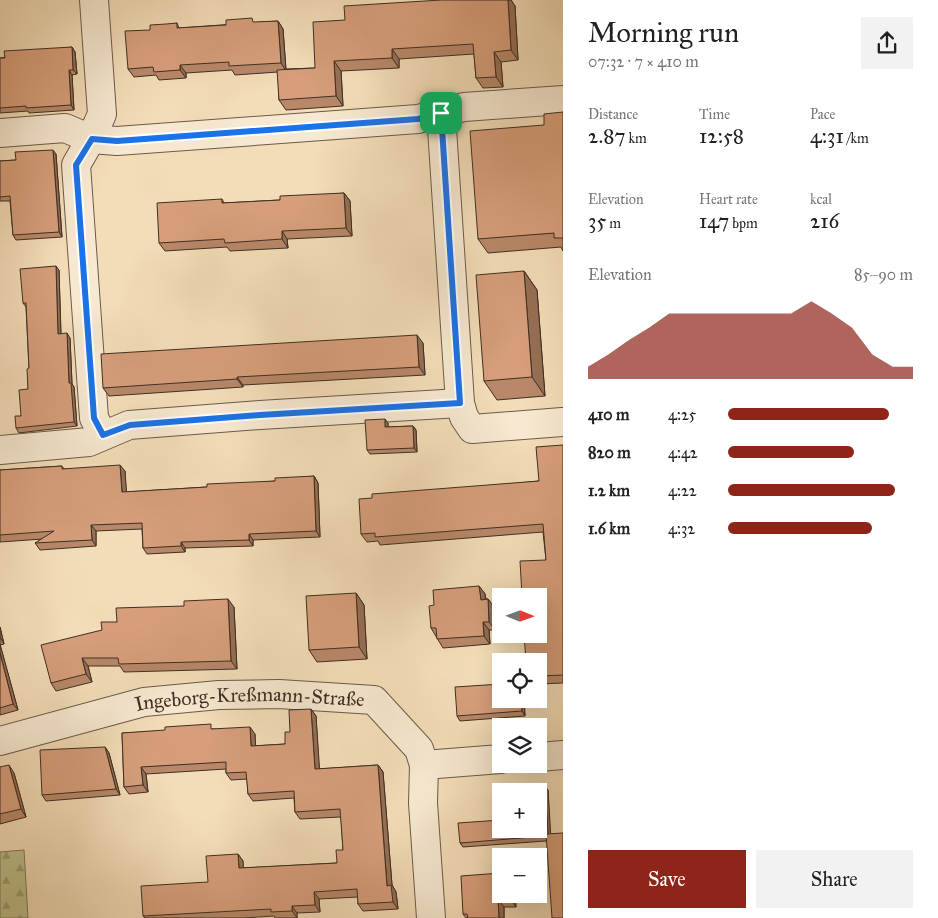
<!DOCTYPE html>
<html lang="en">
<head>
<meta charset="utf-8">
<style>
	:root { --surface:#fff; --page:#f2f2f2; --text:#202124; --muted:#757577; --accent:#8f2418 }
	body { margin:0; font-family:"IM FELL Great Primer",serif; background:var(--page); color:var(--text); height:100vh; display:flex; flex-direction:column; font-size:19px; white-space:nowrap }
	* { box-sizing:border-box; margin:0 }
	p { font-size:16px; color:var(--muted) }
	.icon { flex:none; width:28px; height:28px; fill:none; stroke:currentColor; stroke-width:2; stroke-linecap:round; stroke-linejoin:round }
	.map { position:relative; flex:1; overflow:hidden }
	.side { display:flex; flex-direction:column; background:var(--surface); width:375px }
	.side>* { flex:none }
	.needle { width:32px; rotate:91deg }
	.tools { position:absolute; left:492px; top:588px; display:grid; gap:10px }
	.tools a { display:grid; place-items:center; width:55px; height:55px; border-radius:0px; background:var(--surface); box-shadow:0 5px 20px #0002; font-size:25px }
	.pin { position:absolute; display:grid; place-items:center; width:42px; height:42px; color:#fff; margin:-21px; border-radius:10px; box-shadow:0 2px 8px #0006 }
	.round { display:grid; place-items:center; flex:none; width:52px; height:52px; border-radius:0px; background:var(--page) }
	.headline { display:flex; align-items:center; justify-content:space-between; height:85px; padding:0 25px }
	h1 { font-size:28px; font-weight:600; line-height:38px }
	.stats { display:grid; grid-template-columns:repeat(3,1fr); gap:8px; height:85px; padding:5px 25px }
	.stats div { display:grid; align-content:center }
	.stats b { font-size:21px; font-weight:600 }
	.stats small { font-size:14px; font-weight:400 }
	.stats p { font-size:14px }
	.chart { height:140px; padding:10px 25px }
	.chart p { display:flex; justify-content:space-between }
	.chart svg { width:100%; height:90px; margin-top:5px; fill:var(--accent); opacity:.7 }
	.action { display:flex; gap:10px; margin-top:auto; padding:10px 25px }
	.action a { flex:1; height:58px; border-radius:0px; background:var(--accent); color:#fff; font-size:20px; font-weight:600; line-height:58px; text-align:center }
	.action a+a { background:var(--page); color:var(--text) }
	ul { padding:0 25px; list-style:none; font-size:16px }
	li { display:grid; grid-template-columns:80px 60px 1fr; align-items:center; height:38px }
	li i { height:12px; border-radius:6px; background:var(--accent) }
	main { display:flex; flex:1; min-height:0 }
	.map>svg:first-child { display:block }
</style>
</head>
<body>
<main>
<div class="map">
<svg width="563" height="918" viewBox="0 0 563 918">
	<defs>
		<pattern id="forest-firs" width="22" height="20" patternUnits="userSpaceOnUse" patternTransform="scale(1.25)"><rect width="22" height="20" fill="#bfc08b"/><path d="M5 1l3.5 6h-7zM16 11l3.5 6h-7z" fill="#9d9c71"/></pattern>
	</defs>
	<rect width="100%" height="100%" fill="#f3ddb8"/>
	<filter id="stains"><feTurbulence type="fractalNoise" baseFrequency=".004" numOctaves="4"/><feColorMatrix values="0 0 0 0 .2 0 0 0 0 .09 0 0 0 0 .02 0 0 0 .5 -.17"/></filter>
	<radialGradient id="worn" r=".72"><stop offset=".6" stop-color="#630" stop-opacity="0"/><stop offset="1" stop-color="#630" stop-opacity=".3"/></radialGradient>
	<path fill="url(#forest-firs)" stroke="#7e7858" d="M24 850 28 918H0V852Z"/>
	<g fill="none" stroke-linecap="round" stroke-linejoin="round">
		<defs>
			<g id="minor">
				<path d="M94 0 102 114 91 139 76 165 94 418 103 435"/>
				<path d="M441 113 460 403 464 417 472 429 562 422"/>
				<path d="M0 133 65 128 91 139 117 141 418 119 464 107 563 100"/>
				<path d="M0 450 89 442 129 425 260 415 460 403"/>
				<path id="s1" d="M0 741 144 702 219 695 279 694 374 700 419 749 424 765 501 759"/>
				<path d="M539 757 563 755"/>
				<path d="M424 765 423 803 431 918"/>
			</g>
		</defs>
		<use href="#minor" stroke="#6b5a49" stroke-width="30"/>
		<use href="#minor" stroke="#f7e9d1" stroke-width="28"/>
	</g>
	<path fill="#b88869" stroke="#3e2f24" d="M441 0H511L515 6 518 60 501 62 503 87 483 88 476 78 474 54 399 59V68L341 71 343 106 286 110 279 100 278 72 235 75 232 70 186 73V78L159 80 156 75 134 77 128 69 150 30 177 23 179 28 278 21 283 29 286 69 315 68 345 20Z
		M72 47 75 52 77 74 72 75 74 110 29 113 28 111 0 113V58Z
		M563 112V251L561 247 488 253 478 239 544 125Z
		M56 154 62 237 16 240 13 235 10 201H0V161L16 160Z
		M344 193 350 201 352 236 287 239 288 248 230 251 227 247 165 251 159 243 222 199 224 203 280 200Z
		M59 270 61 334 70 338 72 384 74 387 77 426 19 433 16 428 21 416 28 389 29 368 26 307 23 303Z
		M524 271 537 290 545 396 497 400 484 381Z
		M423 343 425 375 243 385V387L109 396 103 388Z
		M388 423V427L413 426 416 430 417 452 370 454 367 450Z
		M563 445V683L539 684V661L546 560 543 532 380 545 378 541 367 542 361 534 372 498 539 481Z
		M62 466 64 469 125 471 126 492 207 487 275 481 314 476 318 483 320 537 253 540V546L185 548V552L147 554 143 548 142 529 96 531V546L40 550 35 543 43 539 0 542V470Z
		M479 586 485 594 486 599H488L494 607 495 630H489L490 644 443 648 431 628 434 605Z
		M356 593 364 605 367 659 317 662 309 650Z
		M234 607 237 669 124 672 120 666H88L92 682 56 691 51 683 102 630 117 622Z
		M0 627 4 644 0 645 18 710 0 715Z
		M501 699H524L525 716 460 721 457 716Z
		M311 709 316 716 319 769 378 765 383 772 392 885 396 892 398 909 363 911 358 904V897L319 899 320 912 297 913V918H275L274 916 243 918H145L143 916 208 882 238 854 243 861V868L337 863 343 850 341 817 300 819 295 812 294 798 253 801 248 794 247 779 231 780 226 773V769L146 774 148 792 129 794 124 787 122 733 214 729 255 734V746L285 744 290 732Z
		M105 747 109 753 120 795 46 801 42 795Z
		M0 767 14 773 26 817 0 824Z
		M548 790 550 834 546 841 463 847 460 843 539 829Z
		M501 894H515L516 907H504V918H466L463 914Z"/>
	<path fill="#966f55" stroke="#3e2f24" d="M508 0H511L515 6 518 60 511 50Z
		M278 21 283 29 286 71 281 63Z
		M72 47 75 52 77 74 73 70Z
		M392 49 399 59V68L392 58Z
		M494 52 501 62 503 87 496 77Z
		M334 61 341 71 343 106 336 96Z
		M180 65 186 73V78L180 70Z
		M69 70 72 75 74 110 71 105Z
		M53 150 56 154 62 237 59 232Z
		M344 193 350 201 352 236 346 228Z
		M282 231 287 239 288 248 282 239Z
		M56 266 59 270 61 338 58 334Z
		M524 271 537 290 545 396 532 377Z
		M67 333 70 338 72 384 74 387 77 426 74 422 69 383Z
		M417 335 423 343 425 375 419 367Z
		M237 377 243 385V387L237 379Z
		M385 419 388 423V431L385 427Z
		M413 426 416 430 417 452 414 448Z
		M120 465 125 471 127 498 122 492Z
		M314 476 318 483 320 537 316 531Z
		M91 525 96 531V546L92 540Z
		M249 534 253 540V546L249 540Z
		M181 542 185 548V552L181 546Z
		M479 586 485 594 486 608 481 600Z
		M356 593 364 605 367 659 359 647Z
		M228 599 234 607 237 669 231 661Z
		M488 599 494 607 495 630 489 622Z
		M483 622 489 630 490 644 484 636Z
		M0 627 4 644 0 637Z
		M0 644 18 710 13 704 0 653Z
		M82 658 88 666 92 682 86 674Z
		M521 699H524L525 716 522 711Z
		M311 709 316 716 320 776 315 769Z
		M250 727 255 734 256 753 251 746Z
		M105 747 109 753 120 795 116 789Z
		M9 765 14 773 26 817 21 809Z
		M378 765 383 772 392 885 396 892 398 909 393 902 387 886Z
		M141 767 146 774 148 792 143 785Z
		M545 786 548 790 551 840 548 836Z
		M238 854 243 861 244 875 239 868Z
		M314 892 319 899 320 912 315 905Z
		M510 894H515L516 907 510 899Z
		M498 899 504 907V918H499Z
		M292 906 297 913V918L292 911Z"/>
	<path fill="#d69e7a" stroke="#3e2f24" d="M441 0H508L511 50 494 52 496 77 476 78 473 44 392 49V58L334 61 336 96 279 100 277 70 315 68 313 22 345 20 344 6Z
		M252 18 253 22 278 21 281 63 229 66V62L180 65V70L154 72 153 67 128 69 125 31 150 30V25L166 24 177 23V28L226 25V20Z
		M72 47 73 70H69L71 105 26 108V106L0 108V58H5L4 51Z
		M563 112V238H554V233L478 239 470 131 544 125V114Z
		M53 150 59 232 13 235 10 196 0 197V161L16 160 15 152Z
		M344 193 346 228 282 231V239L225 243 224 239 159 243 157 203 222 199V203L280 200V196Z
		M56 266 58 334 67 333 69 383H71L74 422 16 428 15 416H21L19 390 28 389 27 369 29 368 26 303H23L20 269Z
		M524 271 532 377 484 381 476 275Z
		M417 335 419 367 237 377V379L103 388 101 354Z
		M385 419V427L413 426 414 448 367 450 365 420Z
		M563 445V675L539 676V661H526L524 634H539V596H522L520 561 546 560 543 524 375 537V533L361 534 359 499 372 498V494L539 481 536 447Z
		M120 465 122 492 207 487V484L275 481V478L314 476 316 531 249 534V540L181 542V546L143 548 142 523 91 525 92 540 35 543 54 531 0 535V470L62 466V469Z
		M479 586 481 600 488 599 489 622H483L484 636 437 639 436 628H431L429 606 434 605 433 590Z
		M356 593 359 647 309 650 306 596Z
		M228 599 231 661 119 664 118 658H82L86 674 51 683 41 645 102 630 101 622H117L116 608 184 606V601Z
		M0 653 13 704 0 708Z
		M501 684V699H521L522 711 457 716 455 687Z
		M311 709 315 769 378 765 387 886 391 885 393 902 358 904 357 889 314 892 315 905 292 906V911L271 912V909L143 916 141 886 208 882 206 856 238 854 239 868 337 863 336 850H343L340 809 295 812 294 791 248 794 246 772 226 773V762L141 767 143 785 124 787 122 733 165 730V727L211 724V729L250 727 251 746 285 744V732H290L289 710Z
		M105 747 116 789 42 795 40 750Z
		M9 765 21 809 0 814V767Z
		M545 786 548 834H546V836L460 843 458 823 501 820V829H539V791H527V787Z
		M563 833V918H552L546 834Z
		M501 873V894H510V899H498L499 918H468L467 914H463L461 876Z"/>
	<g fill="none" stroke-linecap="round" stroke-linejoin="round">
		<defs>
			<path id="route" d="M441 113 460 403 260 415 130 425 103 435 94 418 76 165 92 139 117 141 418 119Z"/>
		</defs>
		<use href="#route" stroke="#fff" stroke-width="10"/>
		<use href="#route" stroke="#1a73e8" stroke-width="6"/>
	</g>
	<g text-anchor="middle" dominant-baseline="central" stroke-width="5" stroke-linejoin="round" paint-order="stroke">
		<g font-size="20" fill="#3e2f24" stroke="#f7e9d1">
			<text stroke="none"><textPath href="#s1" startOffset="255">Ingeborg-Kreßmann-Straße</textPath></text>
		</g>
	</g>
	<rect width="100%" height="100%" filter="url(#stains)"/>
	<rect width="100%" height="100%" fill="url(#worn)"/>
</svg>
<div class="tools">
<a><svg class="needle" viewBox="-14 -14 28 28"><path d="M0-13l5 13h-10z" fill="#e53935"/><path d="M0 13l5-13h-10z" fill="#757577"/></svg></a>
<a><svg class="icon" aria-label="locate" viewBox="0 0 24 24"><circle cx="12" cy="12" r="6"/><path d="M12 2v4M12 18v4M2 12h4M18 12h4"/></svg></a>
<a><svg class="icon" aria-label="layers" viewBox="0 0 24 24"><path d="M12 4l9 5-9 5-9-5zM3 14l9 5 9-5"/></svg></a>
<a>+</a>
<a>−</a>
</div>
<div class="pin" style="left:441px;top:113px;background:#1e9e55"><svg class="icon" aria-label="arrive" viewBox="0 0 24 24"><path d="M6 21V4h12l-3 4 3 4H6"/></svg></div>
</div>
<section class="side">
<div class="headline"><div><h1>Morning run</h1><p>07:32 · 7 × 410 m</p></div><a class="round"><svg class="icon" aria-label="share" viewBox="0 0 24 24"><path d="M12 15V3M7 8l5-5 5 5M5 13v7h14v-7"/></svg></a></div>
<div class="stats">
<div><p>Distance</p><b>2.87<small> km</small></b></div>
<div><p>Time</p><b>12:58</b></div>
<div><p>Pace</p><b>4:31<small> /km</small></b></div>
</div>
<div class="stats">
<div><p>Elevation</p><b>35<small> m</small></b></div>
<div><p>Heart rate</p><b>147<small> bpm</small></b></div>
<div><p>kcal</p><b>216</b></div>
</div>
<div class="chart"><p><span>Elevation</span>85–90 m</p>
<svg viewBox="0 0 160 44" preserveAspectRatio="none"><path d="M0 44V38L10 32L20 25L30 19L40 12L50 12L60 12L70 12L80 12L90 12L100 12L110 6L120 12L130 19L140 32L150 38L160 38V44z"/></svg>
</div>
<ul>
<li><b>410 m</b>4:25<i style="width:87%"></i></li>
<li><b>820 m</b>4:42<i style="width:68%"></i></li>
<li><b>1.2 km</b>4:22<i style="width:90%"></i></li>
<li><b>1.6 km</b>4:32<i style="width:78%"></i></li>
</ul>
<div class="action"><a>Save</a><a>Share</a></div>
</section>
</main>
</body>
</html>
